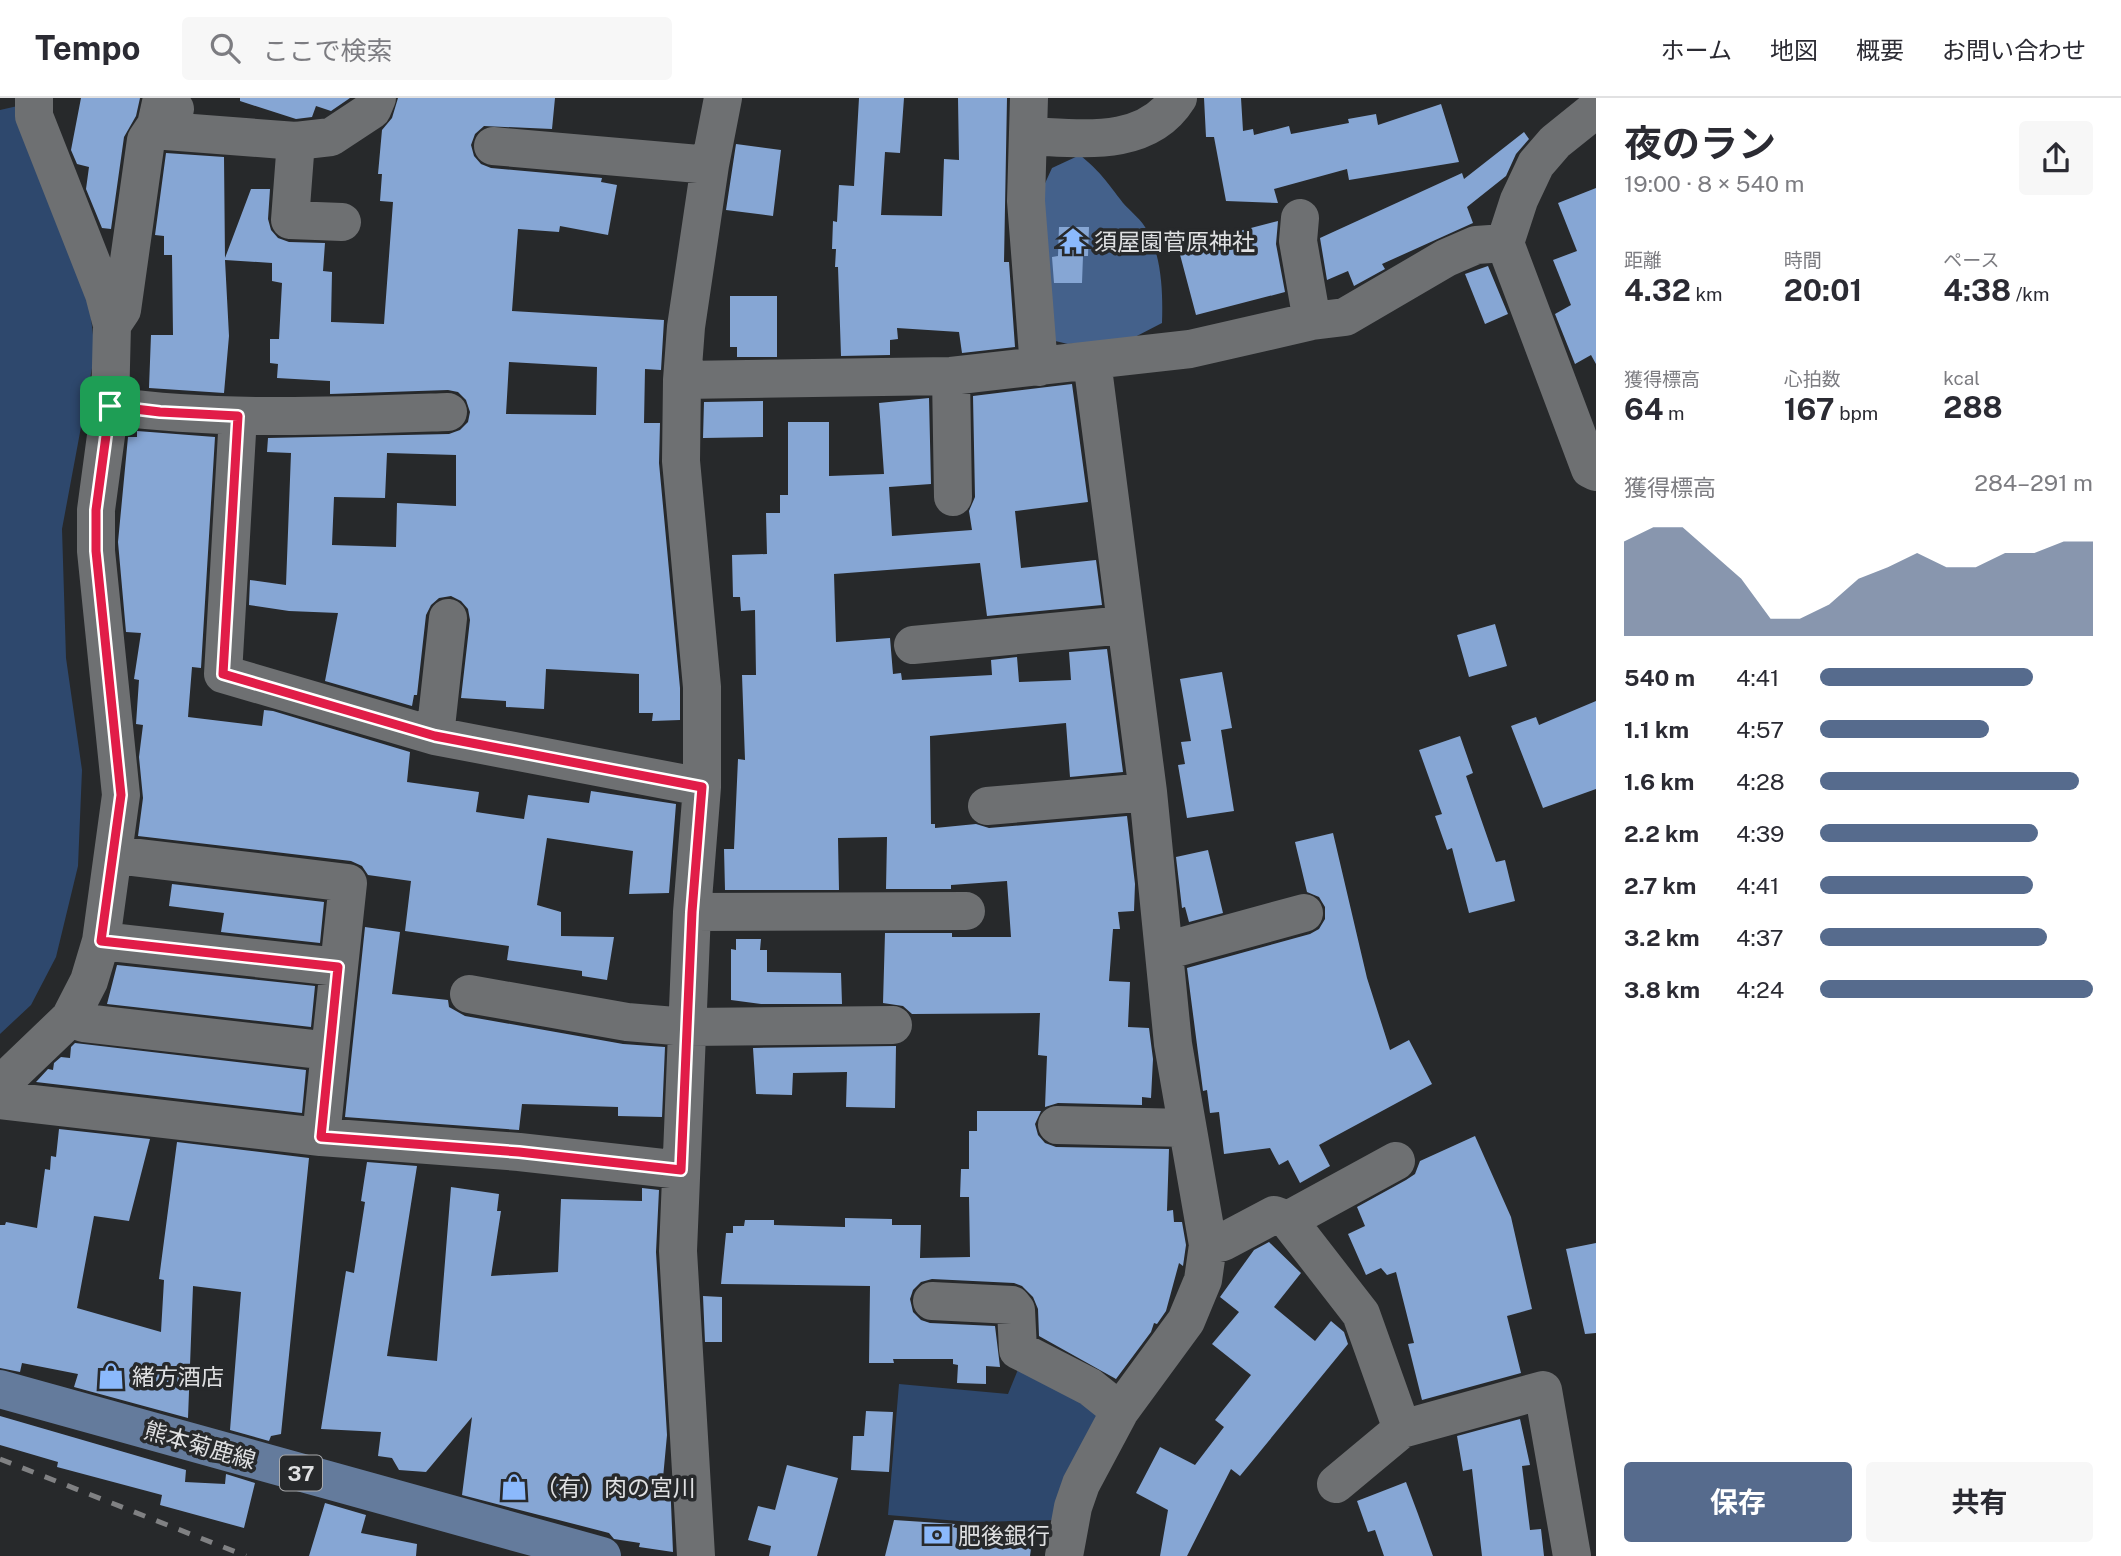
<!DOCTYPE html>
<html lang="ja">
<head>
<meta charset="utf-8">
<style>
	:root { --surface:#fff; --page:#f7f7f7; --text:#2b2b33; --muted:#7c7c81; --line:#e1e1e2; --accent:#566b8d }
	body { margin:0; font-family:"Public Sans","Noto Sans JP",sans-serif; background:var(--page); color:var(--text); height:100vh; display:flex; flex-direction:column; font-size:26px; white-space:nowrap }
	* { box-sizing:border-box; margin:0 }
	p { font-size:23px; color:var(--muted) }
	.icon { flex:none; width:38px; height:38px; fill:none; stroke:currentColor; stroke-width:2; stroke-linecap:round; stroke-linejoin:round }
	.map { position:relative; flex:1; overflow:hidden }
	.side { display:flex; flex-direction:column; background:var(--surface); width:525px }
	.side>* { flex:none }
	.pin { position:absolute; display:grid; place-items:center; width:60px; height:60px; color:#fff; margin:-30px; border-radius:14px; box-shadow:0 4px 10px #0006 }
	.round { display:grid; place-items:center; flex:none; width:74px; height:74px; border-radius:7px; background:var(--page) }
	.head { display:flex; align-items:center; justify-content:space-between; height:119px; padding:0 28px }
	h1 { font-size:38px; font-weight:700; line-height:52px }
	.stats { display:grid; grid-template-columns:repeat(3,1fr); gap:10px; height:119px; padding:7px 28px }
	.stats div { display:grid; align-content:center }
	.stats b { font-size:30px; font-weight:700 }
	.stats small { font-size:19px; font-weight:400 }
	.stats p { font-size:19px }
	.chart { height:196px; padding:14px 28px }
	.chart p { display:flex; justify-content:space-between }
	.chart svg { width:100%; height:126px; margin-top:7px; fill:var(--accent); opacity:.7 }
	.action { display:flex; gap:14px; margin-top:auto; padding:14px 28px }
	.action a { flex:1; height:80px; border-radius:7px; background:var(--accent); color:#fff; font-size:28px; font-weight:700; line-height:80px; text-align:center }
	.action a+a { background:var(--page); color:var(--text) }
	ul { padding:0 28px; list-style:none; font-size:23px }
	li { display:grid; grid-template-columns:112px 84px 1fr; align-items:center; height:52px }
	li i { height:18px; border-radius:9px; background:var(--accent) }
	header { display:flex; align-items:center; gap:42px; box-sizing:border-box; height:98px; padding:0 35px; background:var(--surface); border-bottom:2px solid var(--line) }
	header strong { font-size:33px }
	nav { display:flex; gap:38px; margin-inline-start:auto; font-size:24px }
	.search { width:490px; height:63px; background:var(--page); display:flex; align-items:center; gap:18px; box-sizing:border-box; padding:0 24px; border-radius:7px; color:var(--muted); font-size:26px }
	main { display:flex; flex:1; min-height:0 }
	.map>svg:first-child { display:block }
</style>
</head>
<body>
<header>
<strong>Tempo</strong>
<div class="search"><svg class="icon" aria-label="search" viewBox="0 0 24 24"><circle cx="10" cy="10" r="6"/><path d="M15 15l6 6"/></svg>ここで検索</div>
<nav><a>ホーム</a><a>地図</a><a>概要</a><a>お問い合わせ</a></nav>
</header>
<main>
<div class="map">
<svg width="1596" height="1458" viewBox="0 0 1596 1458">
	<rect width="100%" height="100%" fill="#27292b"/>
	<path fill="#2e486d" d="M22 7 89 203 95 254 62 431 66 560 82 672 78 768 56 859 31 907 0 936V12Z
		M1019 1269 1080 1295 1102 1323 1058 1422 970 1424 888 1417 899 1286 1008 1296Z"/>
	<path fill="#44618b" d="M1080 57C1099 73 1105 81 1120 101 1127 111 1139 119 1145 129 1162 156 1163 195 1162 225L1131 241 1068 246 1051 242 1036 105 1052 70Z"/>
	<path fill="#86a6d4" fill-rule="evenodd" d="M81 0H140L136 18 124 39 111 131 102 130 86 91 89 69 77 66 71 52Z
		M240 0H350L331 13 316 8 312 19 296 21 240 3Z
		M398 0H555L552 31 484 28 475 36 471 47 474 58 481 66 491 70 602 80 601 84 617 87 608 137 560 128 559 134 518 131 512 213 664 222 661 272 645 271 644 325H660L659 365 680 590V622L652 623 653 615H639V576L546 571 544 611 506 609V603L461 600 470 522 468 511 461 503 451 498 439 500 431 507 426 517 417 597H414L412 608 325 583 338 515 289 513 249 507 250 482 286 487 291 355 267 354 268 340 449 336 460 332 468 324 470 314 466 302 458 294 448 292 330 296V283L277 280 278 266 270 265V241H279L282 185 272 183V165L225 162 229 238 224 295 149 290 151 237H173L172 157H164V138L155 137 166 55 224 59 225 160 251 91H270L268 121 271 132 278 140 289 144 325 145 323 173 332 174 331 224 384 226 393 104 380 103 382 76H378L382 32 392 20ZM509 264 597 269 596 317 506 316ZM387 355 456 357V408L397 405 396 449 332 447 334 399 385 400Z
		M859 0H904L900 55 885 54 881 117 942 118 944 61 959 62 958 0H1007L1004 164H1009L1015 249 962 255 959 234 897 230 898 241 890 242V257L841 258 838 169H835L836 151H832L833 123 837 124 839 87 854 88Z
		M1204 0H1241L1243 33 1253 31 1254 37 1289 28 1291 36 1349 25 1348 21 1376 16 1378 27 1441 6 1459 64 1349 82 1347 71 1274 91 1278 105 1226 103 1214 39H1206Z
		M1524 34 1529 41 1516 56 1506 78 1467 109 1473 125 1382 166 1385 171 1354 188 1348 173 1327 182 1320 140 1462 75 1464 81Z
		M736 46 781 52 773 118 726 112Z
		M1596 90V266L1591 257 1575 266 1555 216 1571 207 1553 162 1577 153 1558 105Z
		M1278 123 1276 146 1285 194 1196 217 1178 149Z
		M1059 129H1089L1088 158H1083L1082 185H1054L1052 159 1058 158Z
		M1488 168 1508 216 1485 226 1465 176Z
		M730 198H777V259H737V249H730Z
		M1072 286 1088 404 1015 413 1021 470 1096 462 1102 507 987 518 980 465 834 476 836 544 890 540 893 576 901 575 902 582 992 577 991 562 1017 559 1019 584 1071 582 1069 554 1107 551 1123 674 1070 679 1066 625 930 638 931 726H935V730L976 726 989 730 1127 718 1135 786 1134 813 1118 814 1120 831H1113L1109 883 1130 884 1128 929 1149 930 1153 961 1151 1000 1142 999V1007L1058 1005 1045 1009 1047 958 1038 957 1040 915 912 916 903 908 883 905 885 835H952V839H1011L1007 783 951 787V791H886L887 739 838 740 839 792H725L724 751H734L738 661 745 662 742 577H756L755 512 741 513 740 499H733L732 457 767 456 766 415H780V397H788V324H829V378L884 376 879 305 929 300 931 386 889 389 892 438 972 432 969 413 975 399 973 298Z
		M763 303V339L703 340 704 304Z
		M137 333 215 339 201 570 192 569 188 619 262 628 264 612 273 613 410 654 407 684 479 694 476 714 524 721 528 697 589 705 591 693 676 706 669 795 629 796 633 753 547 740 537 807 561 814V838L614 839 607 882 582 878V873L507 862 509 848 405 833 411 783 368 777 362 768 351 763 138 738 143 700 139 659 143 627 136 626 139 582 134 581 141 535 126 534 118 444 128 339H137Z
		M1495 526 1507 568 1469 579 1457 537Z
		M1222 574 1232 630 1221 632 1234 713 1187 720 1178 667 1185 666 1181 644 1191 643 1180 581Z
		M1596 603V691L1543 710 1511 628 1536 619 1539 627Z
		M1460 638 1473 675 1466 678 1496 764 1505 762 1515 803 1469 815 1452 750 1447 752 1435 718 1442 716 1419 652Z
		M1333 735 1367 880 1390 952 1409 942 1432 986 1319 1047 1330 1068 1300 1085 1288 1062 1279 1067 1270 1050 1224 1056 1219 1014 1210 1015 1207 992 1203 993 1187 870 1310 836 1319 831 1325 821V809L1319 799 1307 794 1295 744Z
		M1208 752 1223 815 1189 824 1185 809 1182 810 1176 759Z
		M172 786 324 804 320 845 221 834 224 815 169 808Z
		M365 829 400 834 392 896 448 902 449 909 465 918 623 946 665 949 662 1019 618 1018V1009L522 1006 519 1032 345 1019Z
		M736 841H761L760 852H767V874L841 875 842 906H761L731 902V851L736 852Z
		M117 867 315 888 311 929 107 906Z
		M75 945 306 972 302 1015 36 984 48 971 53 972 54 965 61 959 70 960 71 949Z
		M896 948 895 1010 846 1009 847 974 793 975 792 997 756 996 753 950Z
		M977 1013H1041L1035 1026 1038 1037 1045 1045 1056 1049 1169 1051 1167 1113 1173 1112 1174 1124H1182L1186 1147 1183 1168 1179 1165 1166 1213 1157 1226 1154 1225 1151 1234 1116 1281 1039 1238 1038 1211 1033 1199 1022 1188 1014 1185 932 1181 921 1184 913 1192 910 1201 913 1214 921 1222 930 1225 995 1228 1000 1269 986 1268V1286L957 1285 958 1267 953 1266V1261H893L894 1265H869L870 1188 721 1186 726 1135H733V1128H744L745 1122H774V1127L845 1129V1120L892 1121V1127H921L920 1160 970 1159 969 1099H960L961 1071H969V1033H977Z
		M59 1031 150 1041 129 1123 94 1118 77 1210 161 1234 164 1182 159 1181 177 1044 309 1060 281 1336 271 1338 269 1343 230 1332 241 1194 193 1188 188 1320 74 1289 78 1276 22 1265 20 1274 0 1270V1127H5L6 1124 37 1130 45 1071 50 1072 51 1058 56 1059Z
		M1475 1038 1511 1119 1532 1211 1507 1218 1521 1275 1422 1302 1408 1246 1414 1245 1396 1174 1387 1177 1381 1170 1366 1177 1348 1136 1365 1128 1357 1109 1406 1082 1415 1076 1420 1063Z
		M367 1064 417 1068 387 1258 437 1263 451 1089 499 1096 497 1113H501L491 1178 558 1174 561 1101 642 1103V1090L659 1092 656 1154 667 1337 663 1380 670 1381 673 1454 639 1449 640 1445 614 1441 609 1435 462 1397 472 1319 426 1374 399 1372 392 1360 378 1358 381 1334 321 1331 346 1173 354 1175 365 1104 361 1103Z
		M1269 1144 1301 1175 1274 1209 1315 1243 1331 1223 1344 1234 1348 1246 1240 1378 1231 1371 1187 1458H1160L1168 1412 1136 1395 1160 1349 1195 1367 1224 1329 1215 1322 1251 1277 1212 1246 1239 1214 1220 1199 1254 1152Z
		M1596 1145V1235L1585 1236 1566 1151Z
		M703 1198 722 1199V1244H705Z
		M866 1313 893 1314 889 1374 851 1372 853 1338H864Z
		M0 1318 186 1372 185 1384 225 1386 226 1376 255 1385 244 1430 160 1407 162 1397 57 1369 58 1364 0 1347Z
		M1520 1321 1530 1367 1522 1368 1530 1432 1541 1431 1544 1458H1482L1472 1371 1463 1373 1457 1338Z
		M787 1367 838 1380 817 1458H769L771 1448 748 1442 758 1408 775 1412Z
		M1406 1384 1418 1416 1433 1458H1384L1375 1432 1368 1434 1357 1403Z
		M325 1405 366 1417 361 1435 417 1446 416 1458H309Z
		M894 1422 955 1426 953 1429 1031 1450 1030 1458H885Z"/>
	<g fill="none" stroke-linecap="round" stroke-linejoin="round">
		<path stroke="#6e7072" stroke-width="38" d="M162 0 156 27 166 33 296 43 331 39 372 12 377 0
			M1029 0 1026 103 1039 269
			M1596 11 1555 44 1536 66 1519 102 1505 145 1590 371 1596 374
			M1028 38C1079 40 1146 51 1178 0
			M296 43 290 122 342 124
			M493 48 710 67
			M1300 120 1298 143 1312 223
			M112 227 122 212 146 42 156 27 175 11
			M951 278 953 399
			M682 282 951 278 1190 251 1312 223 1345 219 1446 160 1476 147 1505 145
			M110 308C223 323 335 318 448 314
			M238 318 223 576 435 638 448 520
			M913 547 1125 527
			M435 638 702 689
			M987 708 1148 694
			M115 757 348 785 330 953
			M692 814 966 813
			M101 843 338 869
			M1165 853 1304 815
			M469 896 627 924 687 929 893 927
			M70 920 84 925 330 953 321 1039
			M0 987 70 920 89 883 101 843 121 697 96 453V412L110 308 112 227 104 196 34 18V0
			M0 1002 321 1039 519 1054 681 1072
			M1057 1027 1187 1030
			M1288 1122 1396 1063
			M1208 1147 1223 1144 1274 1117 1288 1122 1361 1216 1402 1331 1543 1292 1572 1458
			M932 1203 1012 1207 1016 1212 1018 1252 1090 1289 1120 1313
			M1336 1386 1402 1331
			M696 1458 678 1153 692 814 702 689V589L681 363 682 282 686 229 710 67 723 0
			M1064 1458 1073 1409 1081 1386 1120 1313 1186 1223 1203 1182 1208 1147 1173 946 1148 694 1092 263"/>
		<path stroke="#647b9c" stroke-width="38" d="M0 1291 602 1458"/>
		<path stroke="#808183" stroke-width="5" stroke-dasharray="12 12" stroke-linecap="butt" d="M0 1361 246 1458"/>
	</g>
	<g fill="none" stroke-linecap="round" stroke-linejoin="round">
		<defs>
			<path id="route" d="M110 308 160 314 238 318 223 576 435 638 702 689 692 814 681 1072 519 1054 321 1039 338 869 101 843 121 697 96 453V412Z"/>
		</defs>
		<use href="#route" stroke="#fff" stroke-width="14"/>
		<use href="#route" stroke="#e11d48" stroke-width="9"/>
	</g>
	<defs>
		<symbol id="temple-bare" viewBox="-9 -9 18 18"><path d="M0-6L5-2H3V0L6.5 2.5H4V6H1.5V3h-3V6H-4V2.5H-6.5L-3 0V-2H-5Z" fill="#8bb9fc" stroke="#27292b" stroke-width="2.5" paint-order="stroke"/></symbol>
		<symbol id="shop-bare" viewBox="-9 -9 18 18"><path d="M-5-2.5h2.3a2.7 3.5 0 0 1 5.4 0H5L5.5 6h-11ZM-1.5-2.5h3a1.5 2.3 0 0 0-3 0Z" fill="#8bb9fc" stroke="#27292b" stroke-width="2.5" paint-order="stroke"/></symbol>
		<symbol id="bank-bare" viewBox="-9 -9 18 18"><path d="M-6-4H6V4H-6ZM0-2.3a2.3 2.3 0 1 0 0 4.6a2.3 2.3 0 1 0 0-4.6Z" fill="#8bb9fc" stroke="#27292b" stroke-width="2.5" paint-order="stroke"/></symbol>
	</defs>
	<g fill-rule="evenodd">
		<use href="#temple-bare" x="1054" y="124" width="38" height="38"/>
		<use href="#shop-bare" x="92" y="1259" width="38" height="38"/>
		<use href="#shop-bare" x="495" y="1370" width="38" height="38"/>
		<use href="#bank-bare" x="918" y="1418" width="38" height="38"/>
	</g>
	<g text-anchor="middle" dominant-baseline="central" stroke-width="7" stroke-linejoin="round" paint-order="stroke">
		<rect fill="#27292b" stroke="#a8a9ab" stroke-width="2" x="280" y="1357.5" width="42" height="35" rx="5"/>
		<g font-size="21" font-weight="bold" fill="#dfe0e2">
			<text x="301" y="1375">37</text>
		</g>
		<g font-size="23" fill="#dfe0e2" stroke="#27292b" text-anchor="start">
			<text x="1094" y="143">須屋園菅原神社</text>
			<text x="132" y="1278">緒方酒店</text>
			<text x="535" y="1389">（有）肉の宮川</text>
			<text x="958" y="1437">肥後銀行</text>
		</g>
		<g font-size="23" fill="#dfe0e2" stroke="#27292b">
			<text transform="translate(200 1347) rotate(16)">熊本菊鹿線</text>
		</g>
	</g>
</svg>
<div class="pin" style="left:110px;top:308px;background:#1e9e55"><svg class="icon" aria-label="arrive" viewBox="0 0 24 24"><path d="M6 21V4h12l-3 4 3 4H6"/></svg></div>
</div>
<section class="side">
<div class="head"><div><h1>夜のラン</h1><p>19:00 · 8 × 540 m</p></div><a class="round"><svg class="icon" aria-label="share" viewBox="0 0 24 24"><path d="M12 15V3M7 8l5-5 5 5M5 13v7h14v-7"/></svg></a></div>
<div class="stats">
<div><p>距離</p><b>4.32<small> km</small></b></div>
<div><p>時間</p><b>20:01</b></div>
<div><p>ペース</p><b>4:38<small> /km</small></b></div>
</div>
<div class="stats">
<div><p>獲得標高</p><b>64<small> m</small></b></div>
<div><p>心拍数</p><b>167<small> bpm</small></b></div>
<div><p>kcal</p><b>288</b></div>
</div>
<div class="chart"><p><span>獲得標高</span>284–291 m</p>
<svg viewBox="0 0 160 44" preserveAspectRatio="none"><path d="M0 44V11L10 6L20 6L30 15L40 24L50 38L60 38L70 33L80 24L90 20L100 15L110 20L120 20L130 15L140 15L150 11L160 11V44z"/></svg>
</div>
<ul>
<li><b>540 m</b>4:41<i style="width:78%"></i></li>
<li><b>1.1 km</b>4:57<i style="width:62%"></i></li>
<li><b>1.6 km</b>4:28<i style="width:95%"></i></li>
<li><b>2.2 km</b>4:39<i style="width:80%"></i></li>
<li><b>2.7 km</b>4:41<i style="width:78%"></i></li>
<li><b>3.2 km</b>4:37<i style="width:83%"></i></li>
<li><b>3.8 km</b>4:24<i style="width:100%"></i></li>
</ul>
<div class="action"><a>保存</a><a>共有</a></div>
</section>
</main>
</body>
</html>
